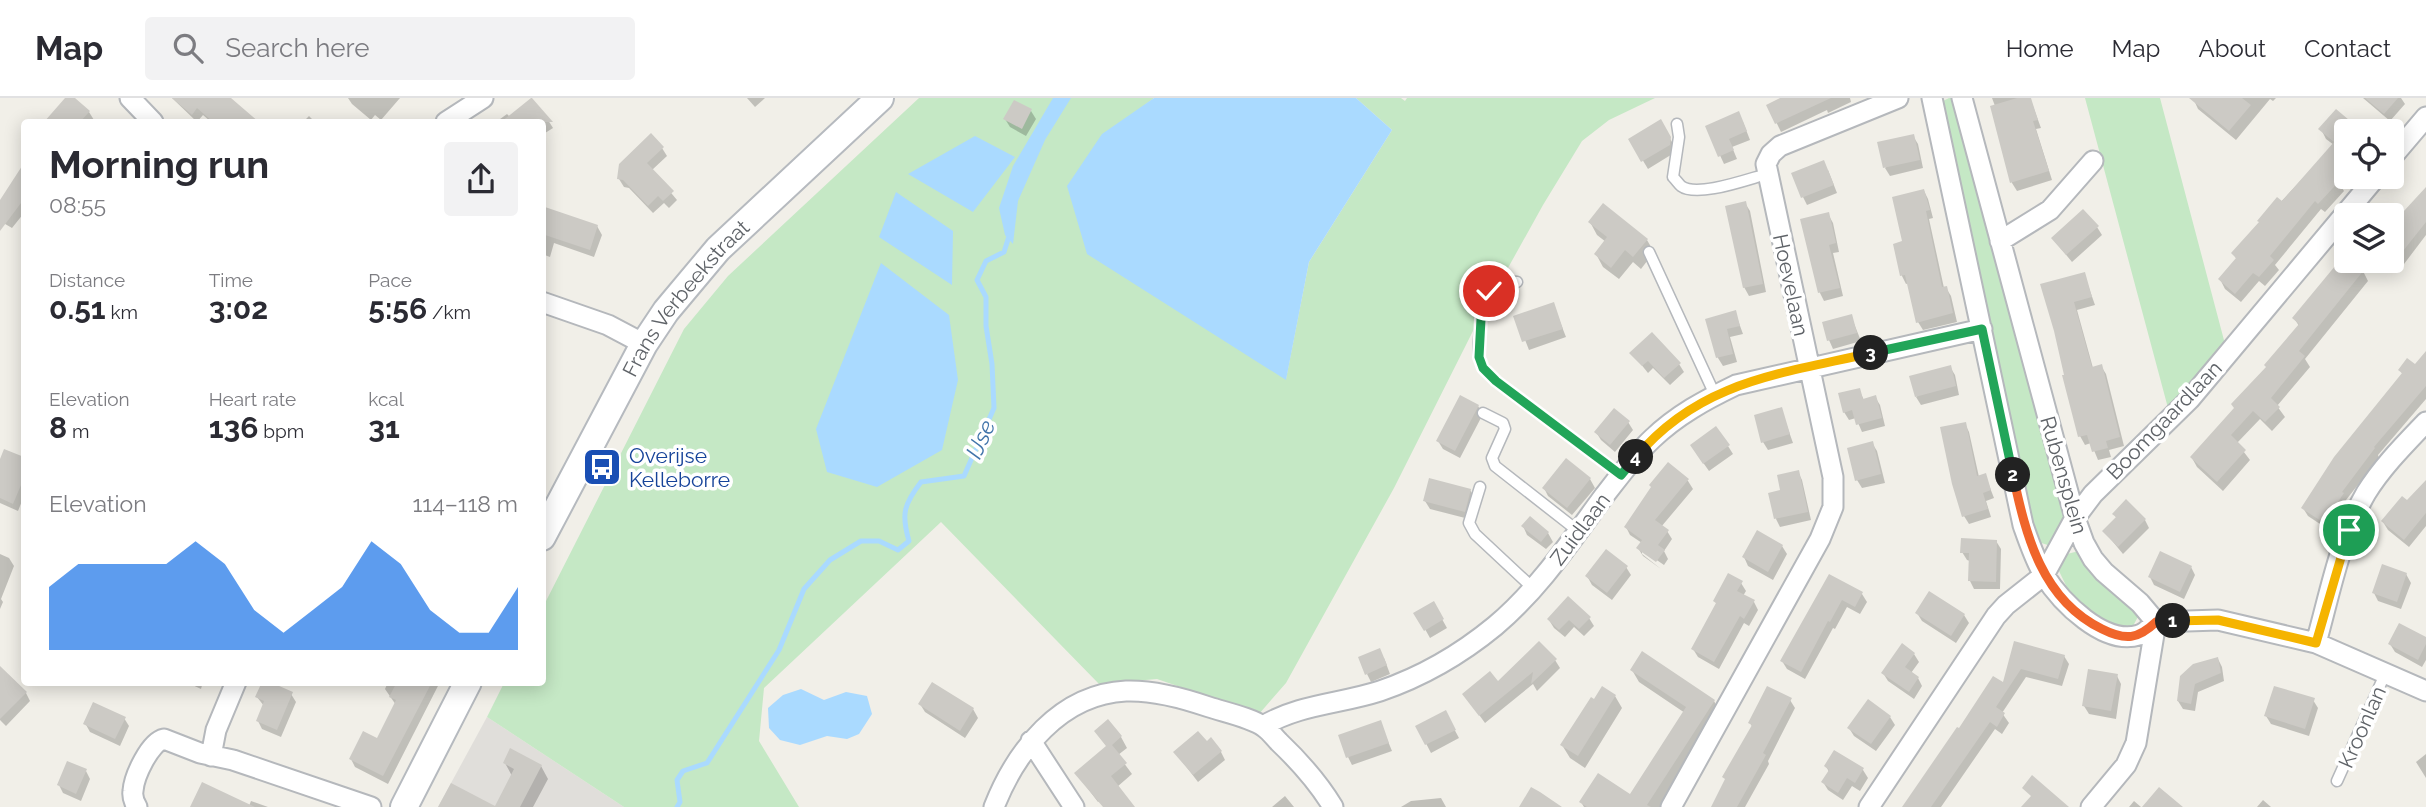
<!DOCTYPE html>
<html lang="en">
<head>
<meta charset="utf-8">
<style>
	:root { --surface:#fff; --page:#f2f2f3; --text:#2b2b33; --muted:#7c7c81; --line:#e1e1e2; --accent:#1a73e8 }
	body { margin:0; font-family:Raleway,sans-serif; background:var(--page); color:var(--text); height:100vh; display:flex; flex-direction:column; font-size:26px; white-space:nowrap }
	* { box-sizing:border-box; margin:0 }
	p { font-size:23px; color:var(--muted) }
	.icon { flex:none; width:38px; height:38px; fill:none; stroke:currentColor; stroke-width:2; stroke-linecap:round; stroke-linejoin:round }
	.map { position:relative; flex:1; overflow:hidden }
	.sheet { position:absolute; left:21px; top:21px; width:525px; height:567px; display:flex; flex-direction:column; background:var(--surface); border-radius:7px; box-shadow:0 4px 18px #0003 }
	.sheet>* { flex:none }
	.controls { position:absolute; left:2334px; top:21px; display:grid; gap:14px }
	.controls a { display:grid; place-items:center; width:70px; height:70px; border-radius:7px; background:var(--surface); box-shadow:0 4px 18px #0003; font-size:35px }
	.pin { position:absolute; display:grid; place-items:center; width:60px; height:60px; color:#fff; margin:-30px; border:4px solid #fff; border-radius:50%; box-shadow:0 2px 7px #0007 }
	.km { position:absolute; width:35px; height:35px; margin:-18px; border-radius:50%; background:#222; color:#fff; font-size:19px; line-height:35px; text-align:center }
	.round { display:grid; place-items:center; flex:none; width:74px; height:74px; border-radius:7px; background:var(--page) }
	.overview { display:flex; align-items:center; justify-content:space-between; height:119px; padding:0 28px }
	h1 { font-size:38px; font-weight:700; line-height:52px }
	.figures { display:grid; grid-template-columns:repeat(3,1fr); gap:10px; height:119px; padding:7px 28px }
	.figures div { display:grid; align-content:center }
	.figures b { font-size:30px; font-weight:700 }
	.figures small { font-size:19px; font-weight:400 }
	.figures p { font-size:19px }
	.chart { height:196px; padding:14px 28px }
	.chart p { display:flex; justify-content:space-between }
	.chart svg { width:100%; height:126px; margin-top:7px; fill:var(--accent); opacity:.7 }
	header { display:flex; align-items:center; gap:42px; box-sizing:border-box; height:98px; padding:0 35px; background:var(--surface); border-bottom:2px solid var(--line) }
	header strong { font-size:33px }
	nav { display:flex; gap:38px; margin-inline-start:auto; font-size:24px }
	.search { width:490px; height:63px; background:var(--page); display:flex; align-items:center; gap:18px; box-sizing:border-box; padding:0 24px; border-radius:7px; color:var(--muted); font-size:26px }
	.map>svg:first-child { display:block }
</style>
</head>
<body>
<header>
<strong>Map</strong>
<div class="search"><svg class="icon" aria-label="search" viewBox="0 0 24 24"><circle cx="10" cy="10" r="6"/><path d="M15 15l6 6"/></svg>Search here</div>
<nav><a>Home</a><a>Map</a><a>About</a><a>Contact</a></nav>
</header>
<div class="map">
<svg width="2426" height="709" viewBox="0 0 2426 709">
	<rect width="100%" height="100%" fill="#f1efe8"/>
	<path fill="#e0deda" d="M487 619 624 709H438Z"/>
	<path fill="#c5e8c5" d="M919 0H1154L1136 14 1286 281 1309 164 1392 32 1356 0H1401L1405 3 1407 0H1655L1609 22 1582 43 1543 107 1474 231 1394 390 1286 585 1259 616 1157 581 1099 586 941 424 764 590 759 643 799 709H624L487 619 504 585 542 584 543 509 684 231 728 178Z
		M1949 0H1956L2066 414 2051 448 2035 443 1939 5Z
		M2085 0H2160L2225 246 2197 280 2168 310Z
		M2079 453 2140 515 2133 528 2116 530 2074 504 2059 473 2067 456Z"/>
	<path fill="#aadaff" d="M1053 0H1071L1045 42 1018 103 1013 146 1005 137 999 110 1013 68Z
		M1154 0H1356L1392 32 1309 164 1286 282 1087 156 1067 88 1102 36Z
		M975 38 1015 59 973 114 908 76Z
		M896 94 953 133 952 187 879 139Z
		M881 165 949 217 958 282 942 352 877 389 827 374 816 331Z
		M801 591 824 602 846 594 867 598 872 616 859 636 847 641 827 638 800 647 780 642 769 630 768 610 783 597Z"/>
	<path fill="#0003" d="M67 0H72L89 14 94 22 92 24H51L49 21Z
		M172 0H213L233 4 256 24H211L203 17 197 24Z
		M348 0H400L381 22 375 17 371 22 352 6Z
		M747 0H765L755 9Z
		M1784 0H1850L1851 4 1828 15 1827 12 1781 34 1768 7Z
		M1992 0H2030L2041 30 2036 31 2052 82 2017 93 2012 85 1993 9 1995 8Z
		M2193 0H2276L2273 3 2270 1 2236 42 2198 11Z
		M2363 0H2401L2405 6 2390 23Z
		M1031 13 1036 21 1026 38 1010 29 1005 21Z
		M2336 13 2359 33H2347V77L2339 85 2344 93 2325 114 2321 111 2275 167 2279 172 2265 188 2259 183 2241 204 2225 191 2220 181 2237 162 2233 155 2334 47 2326 41 2321 31Z
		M507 16 510 19 548 22 553 30 542 37V24H496Z
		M309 18 315 24H303Z
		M1660 24 1675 49 1674 55 1648 71 1630 41Z
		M1743 24 1750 42 1732 49 1737 61 1724 66 1707 29Z
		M1913 38 1918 46 1923 70 1890 78 1885 70Z
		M662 50 667 58 652 72 677 102 669 110 664 105 653 115 629 90 624 89 619 81Z
		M1828 72 1837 95 1807 107 1803 99Z
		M21 73 24 75V115L12 130 0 123V105Z
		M2426 91V137L2401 170 2392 162Z
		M1924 93 1928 101 1933 120 1929 121 1944 190H1946L1951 198 1957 224 1923 232 1918 224 1909 185 1906 186 1902 178 1895 147 1905 145Z
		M1745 105 1750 113 1766 194 1749 198 1744 189Z
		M542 110 597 128 602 137 594 159 554 145 550 159 542 156Z
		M1828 116 1833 125 1839 154 1833 155 1843 198 1824 203 1820 195 1802 122Z
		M1590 124 1647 142 1654 154 1641 171 1633 164 1619 181 1603 169 1596 156 1606 144 1597 137Z
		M2097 129 2102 137 2072 164 2053 141Z
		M2345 159 2347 163H2350L2363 173 2368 183 2305 261 2310 269 2277 308 2285 319 2272 333 2260 321 2237 345 2250 362 2223 393 2197 369 2192 360 2236 312 2267 270 2299 228 2294 220Z
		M2084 176 2095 207 2077 212 2093 270 2101 268 2106 276 2124 348 2109 352 2111 359 2098 362 2091 345 2085 347 2080 338 2055 233Z
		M1553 206 1566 239 1529 252 1516 219Z
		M1735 214 1743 236 1730 239 1737 264 1723 268 1718 260 1707 222Z
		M1851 218 1861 243 1833 251 1829 242Z
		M1632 255 1679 266 1684 274 1670 287 1653 270 1648 275Z
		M2426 256V301L2378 357 2379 360 2346 402 2347 404 2329 432 2308 418 2303 410 2403 277 2400 272 2416 269Z
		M1950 269 1955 277 1959 297 1921 307 1916 299Z
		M1859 292 1864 302 1875 299 1880 307 1885 328 1862 334 1856 320 1849 322 1844 314Z
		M1478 308 1483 316 1460 360 1443 351 1438 343Z
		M1781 311 1793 345 1768 352 1763 344Z
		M1628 324 1633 332 1615 354 1601 342 1596 334Z
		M1965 326 1969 334 1979 379 1985 377 1994 400 1986 403 1991 419 1969 426 1964 418Z
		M1872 345 1877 353 1885 385 1862 390 1857 382Z
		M1728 348 1733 356 1709 373 1697 356Z
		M5 353 24 361V398L18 413 0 405V365Z
		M1566 362 1590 381 1595 390 1572 417 1548 398 1544 390Z
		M1668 366 1688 383 1693 391 1661 429 1667 433 1672 441 1664 453 1668 461 1664 467 1642 452V456L1661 471 1643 458 1638 450 1642 445 1630 437 1626 429Z
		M1798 374 1802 382 1811 422 1780 429 1776 421 1782 393Z
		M2426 384V428L2409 449 2388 432 2383 424 2407 404Z
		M1470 392 1475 400 1469 421 1430 411 1425 403Z
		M2114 416 2145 422 2149 430 2123 456 2104 433 2117 421Z
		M1530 420 1548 435 1553 444 1546 451 1527 437 1523 428Z
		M1996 443 2001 451 2000 491H1974L1970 483V463L1967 462 1962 454Z
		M1782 448 1787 456 1773 482 1748 468 1744 459Z
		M0 456 9 460 14 468 1 501 3 504 0 511Z
		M1626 469 1631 477 1612 502 1592 487 1587 478Z
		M2191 469 2195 477 2184 501 2154 487 2150 479Z
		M2406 476 2411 485 2401 511 2378 503 2374 495Z
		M1830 479 1862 496 1867 504 1860 516 1847 509 1835 531 1833 530 1805 581 1787 571 1782 563Z
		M1741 485 1746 493 1743 498 1754 504 1758 512 1749 528 1744 525 1719 571 1698 559 1693 551 1717 507 1715 503Z
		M1433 505 1447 530 1430 540 1416 515Z
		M1917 515 1964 517 1969 525 1956 545 1922 523Z
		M1589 520 1594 528 1584 538 1574 529 1565 539 1554 530 1549 522Z
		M2426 541V562L2422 569 2395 554 2390 546Z
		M2015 545 2064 558 2069 566 2062 588 2026 579 2002 615 2009 625 2002 636 1995 631 1941 709H1904L2004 587Z
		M1914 556 1919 564 1911 575 1918 580 1922 588 1914 601 1888 583 1883 575Z
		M1384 560 1390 576 1371 584 1367 576Z
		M2218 561 2222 569 2224 583 2198 594 2195 613 2183 611 2178 603Z
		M1555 562 1560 570 1537 593 1533 586 1485 625 1464 596 1498 585Z
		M1632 572 1714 603 1721 616 1661 709H1584L1581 704 1631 698 1685 615 1639 584Z
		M0 576 26 595 30 603 6 628 0 622Z
		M2117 578 2121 586 2116 621 2089 616 2084 608Z
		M186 584H203L201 591Z
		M388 584H440L388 686 355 669 351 661 378 642 396 607 385 591Z
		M291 596 296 604 281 639 262 631 258 623 264 608 257 599Z
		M1615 598 1622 610 1585 670 1570 660 1562 647 1595 603Z
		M1790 602 1795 610 1768 663 1769 666 1745 709H1713L1753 630 1750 625Z
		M2313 602 2318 610 2309 638 2271 626 2266 618Z
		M920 606 973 611 978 620 965 640 925 614Z
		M1445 614 1459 640 1431 655 1417 628Z
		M1890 619 1895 627 1876 653 1854 638 1849 630Z
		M124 620 129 628 120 648 90 634 85 625Z
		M1380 624 1392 653 1352 667 1348 659Z
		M1097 634 1121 639 1127 650 1118 657 1132 676 1117 689 1133 709H1107L1101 702 1098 704 1076 675 1107 649Z
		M1207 645 1221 654 1225 662 1198 684 1175 654Z
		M1835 654 1863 672 1868 680 1860 693 1852 688 1843 702 1828 692 1823 684 1829 674 1826 668Z
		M2426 656V680L2416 664Z
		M505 665 541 668 548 681 533 709H496L512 678Z
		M86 673 90 681 81 703 63 695 59 687Z
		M1285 698 1294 709H1272Z
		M1441 700 1446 709H1401L1411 703Z
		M2263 702 2271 709H2257Z
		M251 703 268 709H192L249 708Z
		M2134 703 2141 709H2129Z"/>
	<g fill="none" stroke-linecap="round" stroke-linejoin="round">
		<path stroke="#aadaff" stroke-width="5" d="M677 709 680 704 677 682 683 673 707 665 779 552 804 491 830 462 861 443H879L898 452 909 443C901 416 904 406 921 384L964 378 994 310 992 266 986 228V199L977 182 986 163 1004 154 1010 135"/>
	</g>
	<path fill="#cccac5" d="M65 0H75L90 13 80 24H44Z
		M172 0H231L259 24H213L197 10 192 17Z
		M532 0 553 24H501L531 0Z
		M1780 0H1831L1775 26 1766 7Z
		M2017 0H2031L2038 22 2033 23 2049 73 2010 85 1990 8Z
		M2189 0H2242L2251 7 2229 33Z
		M2365 0H2398L2384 16Z
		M1014 2 1032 11 1022 31 1003 21Z
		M2336 11 2362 33H2347V75L2318 106 2315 103 2270 158 2274 162 2259 179 2253 175 2235 196 2218 181 2236 160 2231 155 2259 124 2257 123 2277 99 2282 103 2334 44 2318 31Z
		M1739 13 1747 33 1729 41 1734 52 1718 59 1705 28Z
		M1661 21 1671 39 1670 47 1641 64 1628 41Z
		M651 35 664 49 647 65 674 93 663 103 658 98 648 108 623 82 617 81 619 66Z
		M1914 36 1920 62 1883 70 1877 44Z
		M1824 62 1834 87 1801 100 1791 75Z
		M24 65V101L0 133V102Z
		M2426 89V124L2392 167V126Z
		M1924 91 1930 112 1926 113 1942 189 1947 188 1953 215 1916 225 1905 177 1900 178 1893 146 1902 143 1892 99Z
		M1746 103 1763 186 1743 190 1725 108Z
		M1603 105 1648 141 1633 159 1625 152 1611 170 1594 156 1607 139 1588 124Z
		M542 108 598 127 590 152 542 136Z
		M2083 111 2099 128 2066 157 2051 140Z
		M1829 114 1836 145 1829 147 1840 190 1818 195 1800 121Z
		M2345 156 2347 163H2353L2364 172 2299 253 2305 258 2271 300 2280 309 2265 324 2253 313 2231 337 2246 352 2217 384 2190 359 2234 310 2231 306 2266 269 2264 267 2299 226 2292 220Z
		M2085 174 2092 199 2074 204 2092 269 2102 266 2120 339 2106 343 2108 350 2092 354 2087 337 2078 339 2062 277H2064L2054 233 2040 186Z
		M1554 204 1563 231 1522 244 1513 218Z
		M1736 212 1740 228 1727 231 1733 256 1716 260 1705 221Z
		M1852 216 1857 235 1827 243 1822 224Z
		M1652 234 1681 265 1664 280 1648 263 1642 268 1629 255Z
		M2426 253V288L2374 349 2375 350 2342 394 2344 395 2324 425 2301 410 2334 359 2402 275 2398 272 2407 260 2415 266Z
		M1951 267 1956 288 1915 299 1909 278Z
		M1860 290 1863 301 1876 297 1882 320 1856 327 1852 312 1843 315 1838 295Z
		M1460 297 1479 307 1455 353 1436 343Z
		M1782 309 1790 336 1761 345 1754 317Z
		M1614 310 1630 323 1610 347 1594 334Z
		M1966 324 1977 378 1986 375 1991 392 1983 395 1988 411 1962 419 1952 386 1940 329Z
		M1716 328 1730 347 1703 366 1690 347Z
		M1873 343 1881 376 1855 383 1847 350Z
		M4 351 24 359V380L13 406 0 400V361Z
		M1566 360 1591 380 1567 410 1542 390Z
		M1668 364 1689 381 1655 422 1669 432 1658 447 1665 452 1656 464 1636 450 1642 442 1624 429 1651 389 1649 387Z
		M1799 372 1808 414 1774 421 1768 395 1780 392 1777 377Z
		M1429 380 1471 391 1465 414 1423 403Z
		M2426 382V415L2404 442 2381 423 2402 398 2407 402Z
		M2126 401 2146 421 2118 449 2102 433 2116 419 2112 416Z
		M1530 418 1549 434 1541 444 1521 428Z
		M1757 432 1783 447 1768 474 1742 459Z
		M1961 440 1997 442 1996 484 1968 483 1969 455H1960Z
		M1606 451 1628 468 1607 495 1585 478Z
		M2160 453 2192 468 2180 494 2148 479Z
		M2382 466 2407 475 2397 504 2372 495Z
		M1728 475 1743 483 1737 493 1755 502 1744 521 1740 518 1714 564 1691 551 1716 505 1713 503Z
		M1829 476 1863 494 1855 509 1842 502 1830 524 1828 523 1801 574 1780 563Z
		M1929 493 1965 516 1951 538 1915 515Z
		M1568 498 1591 519 1579 531 1569 522 1559 532 1547 521Z
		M1434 503 1444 521 1424 533 1413 515Z
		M2399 525 2426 539V546L2418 562 2388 546Z
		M1539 543 1557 561 1531 586 1533 574 1479 618 1462 596 1490 573 1498 583Z
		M2014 543 2065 557 2058 581 2021 571 1996 609 2005 615 1997 629 1990 624 1931 709H1902L1957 629 1959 630 1993 578 2003 584Z
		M1902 545 1915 555 1905 569 1919 579 1909 594 1881 575Z
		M1380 550 1387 567 1365 577 1358 559Z
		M1642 553 1715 602 1647 707 1651 709H1587L1579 704 1598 675 1630 696 1686 609 1630 572Z
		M2218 559 2221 575 2195 586 2191 606 2177 603 2180 578 2193 566Z
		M0 568 27 594 0 621Z
		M2088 571 2118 576 2111 613 2082 608Z
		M262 584H270L293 594 277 632 256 623 264 603 255 599Z
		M397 584H432L383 678 349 661 363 633 377 640 396 602 389 599Z
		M932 584 974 610 960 633 918 606Z
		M1602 588 1616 597 1578 658 1560 647 1591 599 1594 601Z
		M1767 588 1792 600 1763 655 1766 657 1737 709H1711L1725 681 1722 679 1752 627 1748 625Z
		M2274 588 2315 600 2305 631 2264 618Z
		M1868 601 1891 618 1871 646 1847 630Z
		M93 604 126 619 115 641 83 626Z
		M1446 612 1456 632 1425 647 1415 628Z
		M1108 621 1122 638 1112 647 1127 665 1111 678 1135 709H1103L1074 675 1106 648 1094 633Z
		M1381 622 1389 645 1346 660 1338 637Z
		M1198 633 1207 643 1211 639 1222 653 1193 677 1173 654Z
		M510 650 542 667 520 709H438L451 685 495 708 514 671 503 665Z
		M1834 652 1864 670 1855 685 1847 680 1838 695 1821 684 1829 672 1824 668Z
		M67 663 87 671 76 696 57 687Z
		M2032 677 2069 709H2021L2031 698 2022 690Z
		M202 684 255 709H190Z
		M1531 689 1540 694 1562 709H1519Z
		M2159 689 2183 709H2142Z"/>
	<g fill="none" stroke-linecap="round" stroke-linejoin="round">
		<defs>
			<path id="service" d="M1677 26 1679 39 1673 79C1676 82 1678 85 1681 88 1697 100 1748 81 1767 76
				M1649 154 1715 297
				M1517 184C1483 180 1482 208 1480 233 1479 242 1477 253 1480 261 1482 271 1489 276 1496 283L1621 377
				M1483 315 1503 325 1505 331 1492 360 1495 368 1578 433
				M1480 389 1469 425 1475 436 1534 491
				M2337 683 2386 574"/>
			<path id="minor" d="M130 0 153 24
				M1932 0 2023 427C2029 444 2035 462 2044 477 2061 504 2104 548 2139 537 2146 535 2151 528 2156 524
				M1962 0 2075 420 2084 445 2093 461 2104 474 2140 505 2156 524
				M446 24 483 0
				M2392 59 2426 19
				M2000 143 2050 112 2093 63
				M542 204 608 227 644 246
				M2156 524 2218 522 2316 545 2426 593
				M2316 545C2330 495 2340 440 2366 395 2382 369 2405 346 2426 324
				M1263 628C1300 606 1340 606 1380 593 1421 579 1461 556 1495 528 1539 491 1570 444 1604 398 1619 379 1634 358 1652 341 1677 317 1705 302 1736 287L1982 231
				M1031 643 1074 709
				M211 658 216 632 236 584
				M137 709C134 704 132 699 133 693 134 678 150 644 164 641L200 655 233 662 371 709
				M994 709C1016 653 1060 596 1126 593 1154 592 1183 600 1209 609 1224 614 1252 620 1264 629 1270 633 1274 639 1279 644 1300 664 1318 684 1333 709
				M1671 709 1820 441 1833 409V379L1766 66 1771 56 1780 48 1898 0
				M1869 709 1996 518 2006 507 2044 477 2075 420 2093 396 2190 301 2376 79
				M2091 709 2126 667 2136 645 2156 524"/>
			<g id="secondary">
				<path id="s1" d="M542 439 644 246 666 213 718 151 880 0"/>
				<path d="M404 709 468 584"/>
			</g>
		</defs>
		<use href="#service" stroke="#b5b8bc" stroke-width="13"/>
		<use href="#minor" stroke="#b5b8bc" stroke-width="23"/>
		<use href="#secondary" stroke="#b6babf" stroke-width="30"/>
		<use href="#service" stroke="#fff" stroke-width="10"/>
		<use href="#minor" stroke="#fff" stroke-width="19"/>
		<use href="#secondary" stroke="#fff" stroke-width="26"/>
	</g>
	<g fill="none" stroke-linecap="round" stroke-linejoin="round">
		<defs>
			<path id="split-1" d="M2173 523 2218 522 2316 545 2349 432"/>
			<path id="split-2" d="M2013 377C2026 438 2042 502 2102 531 2126 543 2138 541 2156 524L2173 523"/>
			<path id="split-3" d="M1871 255 1982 231 2013 377"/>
			<path id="split-4" d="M1636 359C1700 283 1780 276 1871 255"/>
			<path id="split-5" d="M1489 193 1482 202 1479 259 1483 270 1496 283 1621 377 1636 359"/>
		</defs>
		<use href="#split-1" stroke="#fff" stroke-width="14"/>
		<use href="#split-2" stroke="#fff" stroke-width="14"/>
		<use href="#split-3" stroke="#fff" stroke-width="14"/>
		<use href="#split-4" stroke="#fff" stroke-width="14"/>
		<use href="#split-5" stroke="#fff" stroke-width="14"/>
		<use href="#split-1" stroke="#f5b400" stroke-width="9"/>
		<use href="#split-2" stroke="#f0652b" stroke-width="9"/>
		<use href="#split-3" stroke="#22a559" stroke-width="9"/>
		<use href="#split-4" stroke="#f5b400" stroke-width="9"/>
		<use href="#split-5" stroke="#22a559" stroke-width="9"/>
	</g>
	<defs>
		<symbol id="bus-square" viewBox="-11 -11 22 22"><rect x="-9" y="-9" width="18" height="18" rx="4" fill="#1a4fb4" stroke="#fff"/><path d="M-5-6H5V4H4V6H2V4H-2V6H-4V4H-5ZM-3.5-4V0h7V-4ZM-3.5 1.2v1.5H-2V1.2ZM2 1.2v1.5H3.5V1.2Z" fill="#fff"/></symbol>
	</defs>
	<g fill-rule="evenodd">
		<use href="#bus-square" x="580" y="347" width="44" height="44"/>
	</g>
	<g text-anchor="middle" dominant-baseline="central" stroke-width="7" stroke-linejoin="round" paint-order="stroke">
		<g font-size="21" fill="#5f6368" stroke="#fff">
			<text transform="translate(1791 187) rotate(78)">Hoevelaan</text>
			<text stroke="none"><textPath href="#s1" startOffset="280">Frans Verbeekstraat</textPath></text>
			<text transform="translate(2164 322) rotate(-46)">Boomgaardlaan</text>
			<text transform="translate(2064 377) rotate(74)">Rubensplein</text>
			<text transform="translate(1580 431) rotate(-53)">Zuidlaan</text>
			<text transform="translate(2362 629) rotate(-66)">Kroonlan</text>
		</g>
		<g font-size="21" fill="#164399" stroke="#fff" text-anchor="start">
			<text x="629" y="357">Overijse<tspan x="629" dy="24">Kelleborre</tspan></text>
		</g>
		<g font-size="23" font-style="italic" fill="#4174aa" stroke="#fff">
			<text transform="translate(980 341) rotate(-66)">IJse</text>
		</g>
	</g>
</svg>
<div class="controls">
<a><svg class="icon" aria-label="locate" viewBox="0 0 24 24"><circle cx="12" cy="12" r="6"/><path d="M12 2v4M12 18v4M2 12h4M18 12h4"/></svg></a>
<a><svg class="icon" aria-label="layers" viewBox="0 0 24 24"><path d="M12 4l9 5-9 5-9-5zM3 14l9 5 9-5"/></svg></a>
</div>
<div class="pin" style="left:2349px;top:432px;background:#1e9e55"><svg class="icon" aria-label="arrive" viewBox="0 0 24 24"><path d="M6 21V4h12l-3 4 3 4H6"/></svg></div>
<div class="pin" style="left:1489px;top:193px;background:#d93025"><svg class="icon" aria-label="check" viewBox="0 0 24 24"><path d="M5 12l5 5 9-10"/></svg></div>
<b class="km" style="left:2173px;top:523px">1</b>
<b class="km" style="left:2013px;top:377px">2</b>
<b class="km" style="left:1871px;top:255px">3</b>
<b class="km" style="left:1636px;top:359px">4</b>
<section class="sheet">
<div class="overview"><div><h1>Morning run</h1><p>08:55</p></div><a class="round"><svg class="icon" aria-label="share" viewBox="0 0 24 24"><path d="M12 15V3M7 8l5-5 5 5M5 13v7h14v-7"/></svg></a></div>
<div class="figures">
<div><p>Distance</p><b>0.51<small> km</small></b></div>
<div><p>Time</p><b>3:02</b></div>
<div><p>Pace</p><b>5:56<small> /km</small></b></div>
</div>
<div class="figures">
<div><p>Elevation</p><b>8<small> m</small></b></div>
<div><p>Heart rate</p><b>136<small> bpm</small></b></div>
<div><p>kcal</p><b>31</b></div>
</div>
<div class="chart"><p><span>Elevation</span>114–118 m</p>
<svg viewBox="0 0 160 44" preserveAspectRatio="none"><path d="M0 44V22L10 14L20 14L30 14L40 14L50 6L60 14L70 30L80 38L90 30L100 22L110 6L120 14L130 30L140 38L150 38L160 22V44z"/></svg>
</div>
</section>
</div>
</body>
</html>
